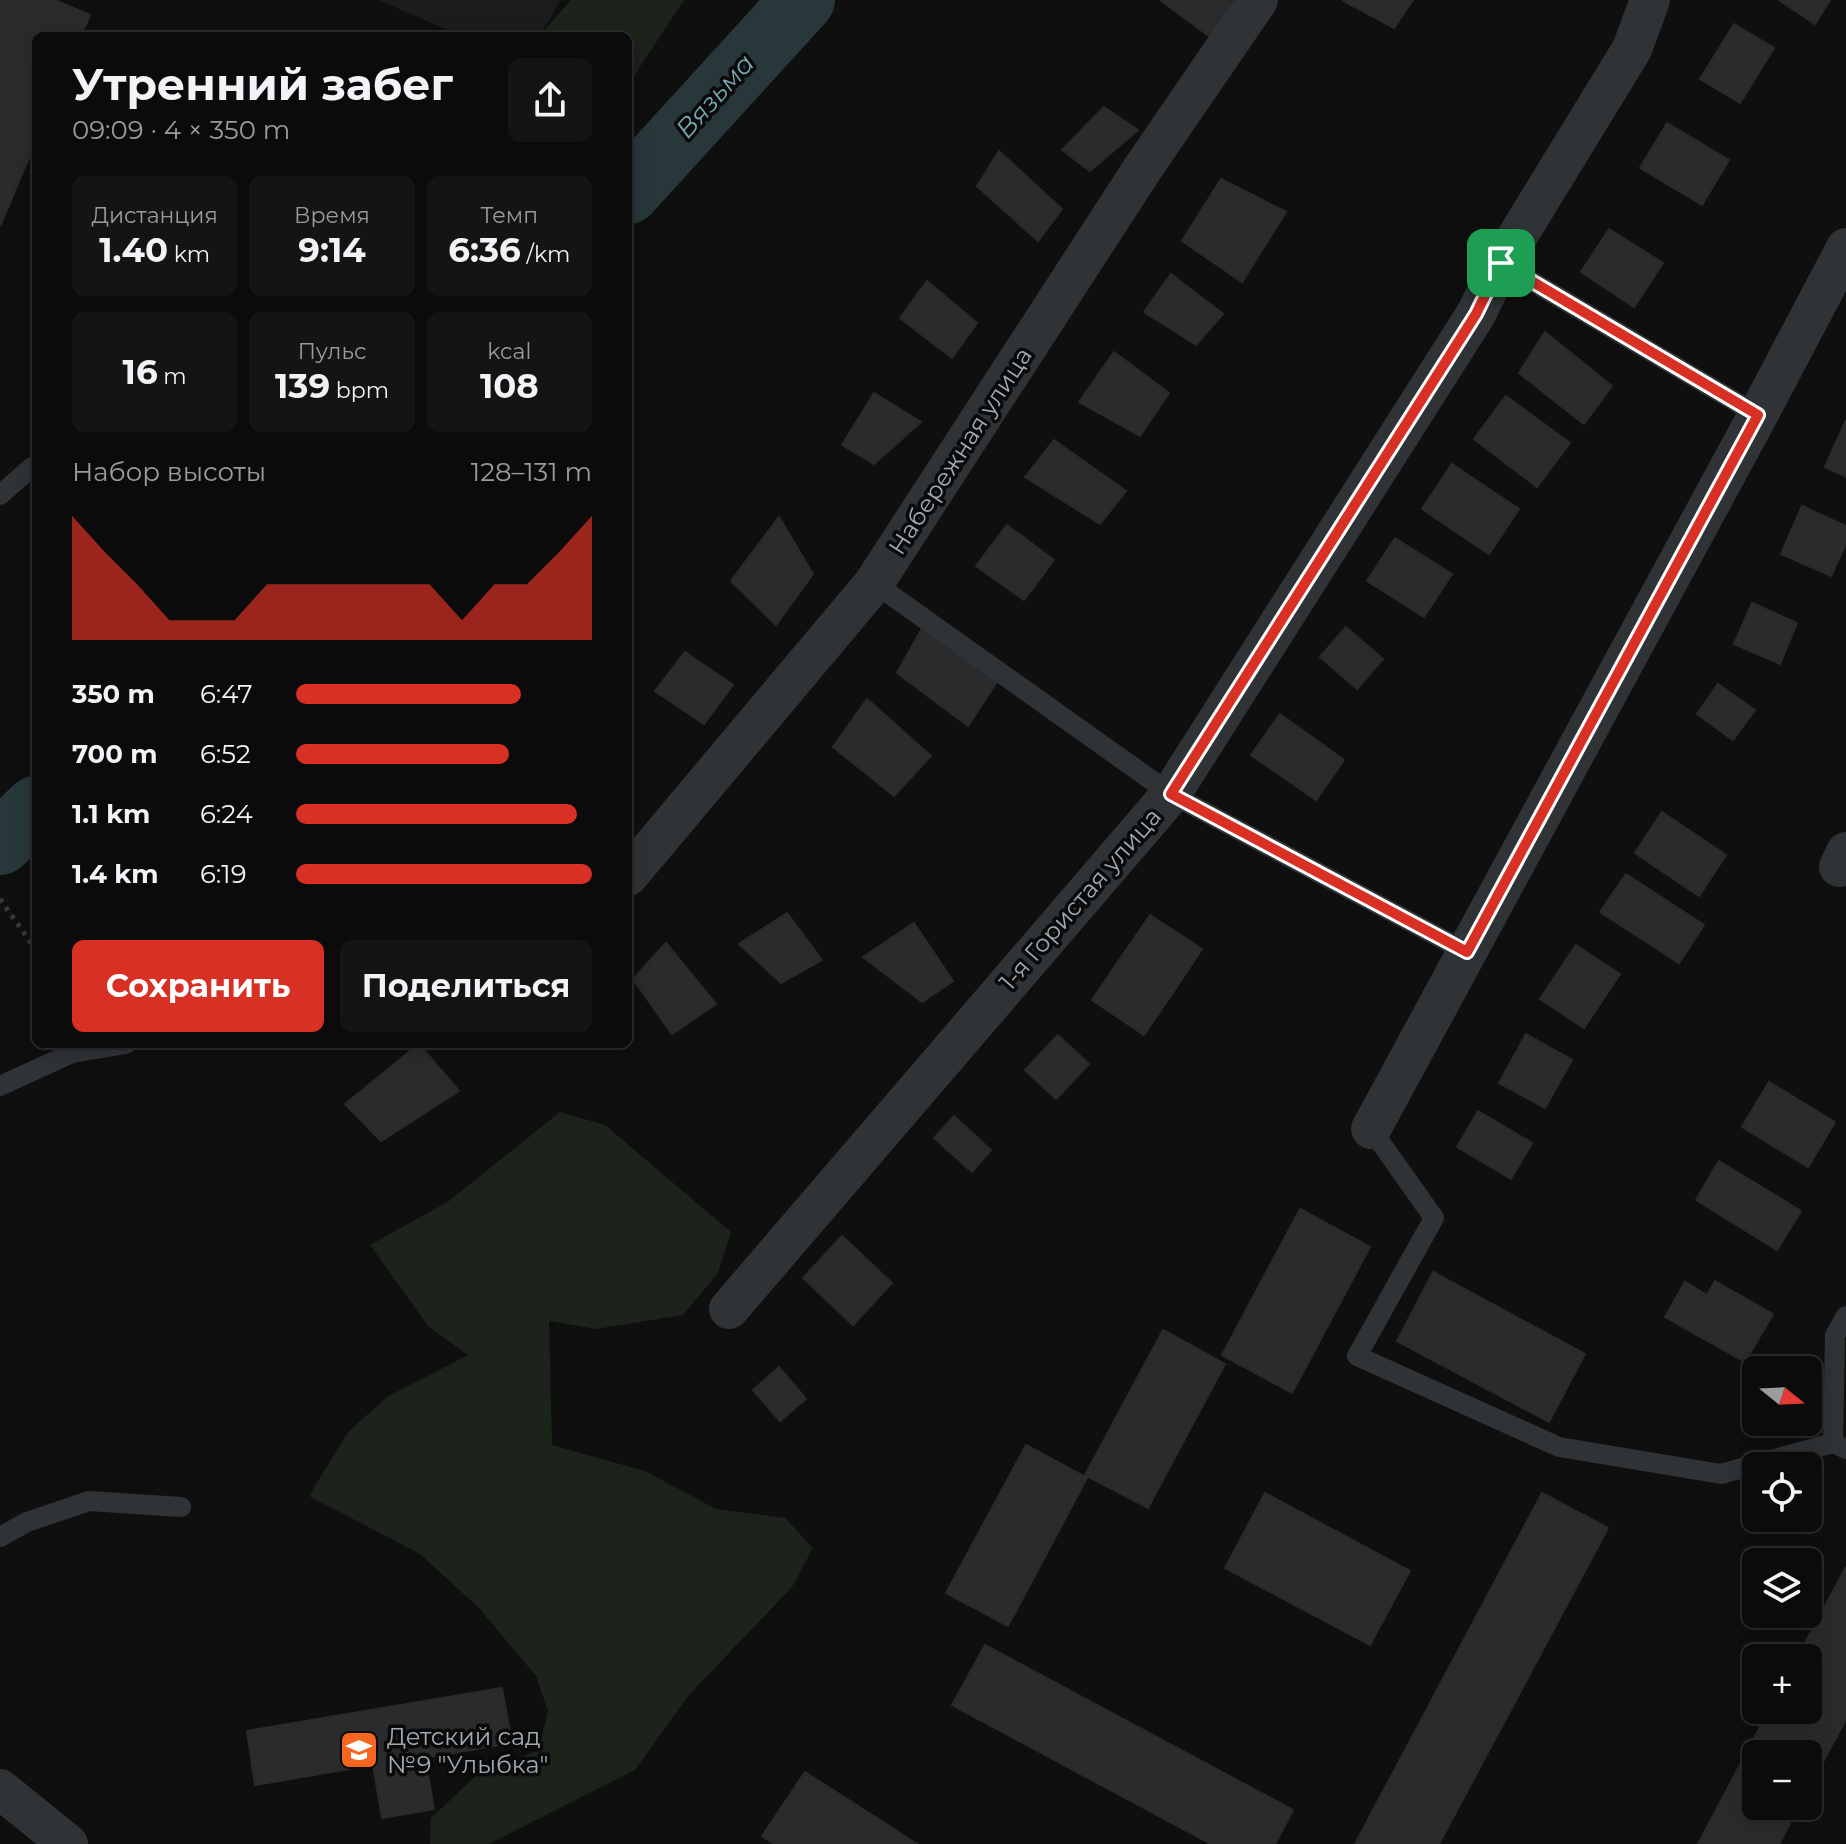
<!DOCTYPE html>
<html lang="ru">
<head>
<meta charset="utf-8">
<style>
	:root { --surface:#0b0b0c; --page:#141415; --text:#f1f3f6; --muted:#9a9b9d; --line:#2b2b2d; --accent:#d93025 }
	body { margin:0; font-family:Montserrat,sans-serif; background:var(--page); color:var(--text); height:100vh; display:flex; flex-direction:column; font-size:30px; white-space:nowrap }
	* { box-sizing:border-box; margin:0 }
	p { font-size:26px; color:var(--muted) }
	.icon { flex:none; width:44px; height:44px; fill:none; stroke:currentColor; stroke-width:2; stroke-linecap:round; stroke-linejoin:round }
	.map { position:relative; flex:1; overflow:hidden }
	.sheet { position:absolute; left:32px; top:32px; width:600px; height:1016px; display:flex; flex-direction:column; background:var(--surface); border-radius:12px; box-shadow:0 4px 20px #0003,0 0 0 2px var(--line) }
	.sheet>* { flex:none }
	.needle { width:52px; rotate:108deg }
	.controls { position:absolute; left:1742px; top:1356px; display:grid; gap:16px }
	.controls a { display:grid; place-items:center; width:80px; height:80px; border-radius:12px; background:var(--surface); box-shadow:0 4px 20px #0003,0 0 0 2px var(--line); font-size:40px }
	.pin { position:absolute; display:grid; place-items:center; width:68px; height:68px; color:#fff; margin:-34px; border-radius:16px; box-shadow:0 4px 12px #0006 }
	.round { display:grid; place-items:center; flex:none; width:84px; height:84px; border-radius:12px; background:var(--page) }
	.overview { display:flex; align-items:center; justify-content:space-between; height:136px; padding:0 40px }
	h1 { font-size:44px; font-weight:700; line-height:60px }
	.metrics { display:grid; grid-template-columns:repeat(3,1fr); gap:12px; height:136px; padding:8px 40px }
	.metrics div { display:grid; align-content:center; border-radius:12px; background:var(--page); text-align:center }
	.metrics b { font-size:34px; font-weight:700 }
	.metrics small { font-size:22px; font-weight:400 }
	.metrics p { font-size:22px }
	.chart { height:224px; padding:16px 40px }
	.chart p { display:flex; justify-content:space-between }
	.chart svg { width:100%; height:144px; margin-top:8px; fill:var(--accent); opacity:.7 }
	.primary-button { display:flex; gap:16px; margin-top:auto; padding:16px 40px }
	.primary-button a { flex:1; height:92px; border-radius:12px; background:var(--accent); color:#fff; font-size:32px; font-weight:700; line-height:92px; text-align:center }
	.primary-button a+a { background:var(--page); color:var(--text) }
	ul { padding:0 40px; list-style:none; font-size:26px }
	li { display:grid; grid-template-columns:128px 96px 1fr; align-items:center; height:60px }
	li i { height:20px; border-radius:10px; background:var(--accent) }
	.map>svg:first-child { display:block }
</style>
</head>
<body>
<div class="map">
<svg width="1846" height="1844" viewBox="0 0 1846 1844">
	<rect width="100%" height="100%" fill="#0f0f10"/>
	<path fill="#1b1c1d" d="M378 0H560L540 36H461Z"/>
	<path fill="#1c231b" d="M571 0H684L628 85V36H539Z
		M560 1112 605 1125 731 1232 718 1273 683 1315 596 1329 549 1321 552 1445 645 1471 716 1509 785 1518 813 1548 792 1587 688 1696 635 1770 489 1844H430L431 1818 479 1773 539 1750 548 1711 536 1676 479 1608 420 1554 309 1496 348 1432 387 1397 468 1355 428 1326 370 1245 449 1201Z"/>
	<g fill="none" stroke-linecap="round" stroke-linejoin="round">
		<path stroke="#283739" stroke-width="64" d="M628 192 803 0
			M0 843 36 808"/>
	</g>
	<path fill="#2a2b2d" stroke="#292a2c" stroke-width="2" d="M0 0H55L90 15 81 36H36V141L0 226Z
		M1160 0H1231L1232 1 1209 36Z
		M1342 0H1413L1394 28Z
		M1779 0H1830L1815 24Z
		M1734 24 1774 48 1740 103 1700 79Z
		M1104 107 1138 130 1090 171 1062 150Z
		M1667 123 1729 160 1702 205 1640 168Z
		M999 151 1062 209 1038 241 977 186Z
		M1221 179 1286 212 1242 282 1182 241Z
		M1609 229 1663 263 1634 307 1581 272Z
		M1171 274 1223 314 1196 345 1144 312Z
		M927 281 977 323 952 358 900 318Z
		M1545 332 1612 386 1584 424 1519 373Z
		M1114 352 1169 393 1140 436 1079 402Z
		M874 393 921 422 874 464 842 445Z
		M1506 396 1570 443 1537 487 1474 439Z
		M1846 420V477L1825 467Z
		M1054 440 1126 491 1100 524 1025 477Z
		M1452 464 1519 509 1489 554 1422 509Z
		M1802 506 1846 526V544L1831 576 1781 554Z
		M779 517 813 574 776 625 731 581Z
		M1007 525 1054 560 1024 600 976 566Z
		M1395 538 1452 574 1424 617 1367 581Z
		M1752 603 1797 623 1780 664 1734 644Z
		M926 621 1002 674 968 726 897 673Z
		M1346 627 1383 659 1357 689 1320 657Z
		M685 652 733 685 704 724 655 691Z
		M1718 684 1755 710 1733 740 1697 714Z
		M867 699 931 756 894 796 833 747Z
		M1280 714 1344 760 1316 800 1251 755Z
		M1662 812 1726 855 1699 896 1635 853Z
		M1626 874 1704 925 1679 963 1600 912Z
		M787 913 822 960 781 983 739 944Z
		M1150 915 1202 949 1176 988 1124 953Z
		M914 923 953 981 922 1002 863 957Z
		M666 943 716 1004 672 1034 633 979Z
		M1576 945 1620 974 1584 1028 1540 999Z
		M1124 953 1176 988 1144 1035 1092 1000Z
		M1526 1034 1572 1060 1545 1108 1499 1083Z
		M1058 1035 1089 1064 1056 1099 1025 1070Z
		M419 1044 459 1091 381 1141 345 1104Z
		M1769 1082 1835 1122 1808 1167 1742 1127Z
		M1478 1111 1532 1143 1511 1179 1457 1147Z
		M954 1116 991 1150 972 1172 934 1138Z
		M1719 1161 1801 1211 1777 1250 1696 1200Z
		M1300 1209 1370 1247 1292 1393 1222 1355Z
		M842 1236 892 1283 853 1325 803 1278Z
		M1433 1272 1585 1354 1549 1422 1397 1341Z
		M1715 1281 1773 1314 1745 1362 1665 1317 1685 1282 1707 1295Z
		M1163 1330 1225 1364 1148 1508 1085 1475Z
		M779 1367 806 1399 780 1421 753 1390Z
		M1026 1445 1087 1478 1008 1626 946 1593Z
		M1265 1493 1410 1571 1370 1645 1225 1568Z
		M1542 1493 1608 1528 1439 1844H1355Z
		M1846 1567V1719L1808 1790V1754H1756V1806H1799L1779 1844H1698L1769 1710H1808V1658H1797Z
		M985 1645 1293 1810 1275 1844H1211L952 1705Z
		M502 1688 512 1743 425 1758 434 1809 382 1818 373 1765 255 1785 247 1731Z
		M805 1772 917 1844H774L762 1836Z"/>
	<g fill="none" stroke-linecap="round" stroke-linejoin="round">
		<path stroke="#363a3c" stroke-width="5" stroke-dasharray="4 6" stroke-linecap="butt" d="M0 899 36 950"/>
		<path stroke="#303335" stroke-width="20" d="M1501 263 1758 415
			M0 495 32 467
			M874 583 1171 794 1467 952
			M0 1086 72 1053 126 1044
			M1371 1129 1434 1218 1357 1356 1559 1447 1721 1474 1833 1443 1846 1449
			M1833 1443 1835 1335 1846 1316
			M0 1537 27 1522 89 1501 181 1507"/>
		<path stroke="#303335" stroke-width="40" d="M1839 867 1846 852
			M628 876 874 583 1143 168 1258 0
			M1371 1129 1758 415 1846 248
			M729 1309 1171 794 1476 314 1501 263 1632 49 1650 0
			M0 1789 68 1844"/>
	</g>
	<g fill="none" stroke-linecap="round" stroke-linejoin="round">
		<defs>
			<path id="route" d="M1501 263 1758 415 1467 952 1171 794 1476 314Z"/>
		</defs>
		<use href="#route" stroke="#fff" stroke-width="16"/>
		<use href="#route" stroke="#d93025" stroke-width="10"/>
	</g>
	<defs>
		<symbol id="school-square" viewBox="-11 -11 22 22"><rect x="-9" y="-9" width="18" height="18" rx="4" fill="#f66621" stroke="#0a0a0b"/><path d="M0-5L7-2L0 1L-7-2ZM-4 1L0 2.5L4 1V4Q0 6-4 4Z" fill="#fff"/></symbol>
	</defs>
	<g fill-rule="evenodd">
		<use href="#school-square" x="337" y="1728" width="44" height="44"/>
	</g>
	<g text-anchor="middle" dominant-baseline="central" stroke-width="7" stroke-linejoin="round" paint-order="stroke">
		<g font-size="24" fill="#9fabb2" stroke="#0a0a0b">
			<text transform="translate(960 451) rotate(-57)">Набережная улица</text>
			<text transform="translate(1080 899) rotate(-49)">1-я Гористая улица</text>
		</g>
		<g font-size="24" fill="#9fabb2" stroke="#0a0a0b" text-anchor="start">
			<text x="387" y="1736">Детский сад<tspan x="387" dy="28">№9 "Улыбка"</tspan></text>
		</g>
		<g font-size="26" font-style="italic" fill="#74a7af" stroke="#0a0a0b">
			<text transform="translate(715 96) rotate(-48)">Вязьма</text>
		</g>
	</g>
</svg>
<div class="controls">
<a><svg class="needle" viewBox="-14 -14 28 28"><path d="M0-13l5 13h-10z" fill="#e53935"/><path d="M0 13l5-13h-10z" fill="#9a9b9d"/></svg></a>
<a><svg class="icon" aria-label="locate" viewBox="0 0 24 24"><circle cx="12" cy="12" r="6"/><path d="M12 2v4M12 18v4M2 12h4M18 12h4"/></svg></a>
<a><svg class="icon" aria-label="layers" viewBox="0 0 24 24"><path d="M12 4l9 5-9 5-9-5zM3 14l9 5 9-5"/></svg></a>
<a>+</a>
<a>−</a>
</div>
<div class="pin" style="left:1501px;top:263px;background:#1e9e55"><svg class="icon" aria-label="arrive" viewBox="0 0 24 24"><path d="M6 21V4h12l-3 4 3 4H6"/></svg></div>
<section class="sheet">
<div class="overview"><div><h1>Утренний забег</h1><p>09:09 · 4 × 350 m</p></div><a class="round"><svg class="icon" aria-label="share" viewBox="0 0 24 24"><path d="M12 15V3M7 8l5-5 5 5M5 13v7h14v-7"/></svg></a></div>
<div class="metrics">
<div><p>Дистанция</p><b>1.40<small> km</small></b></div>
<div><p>Время</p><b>9:14</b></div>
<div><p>Темп</p><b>6:36<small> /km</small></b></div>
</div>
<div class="metrics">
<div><b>16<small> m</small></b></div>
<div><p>Пульс</p><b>139<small> bpm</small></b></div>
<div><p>kcal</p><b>108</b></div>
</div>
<div class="chart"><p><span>Набор высоты</span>128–131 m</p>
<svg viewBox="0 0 160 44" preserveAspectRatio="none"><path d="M0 44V6L10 17L20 27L30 38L40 38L50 38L60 27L70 27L80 27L90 27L100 27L110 27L120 38L130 27L140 27L150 17L160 6V44z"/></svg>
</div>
<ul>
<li><b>350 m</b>6:47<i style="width:76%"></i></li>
<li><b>700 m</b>6:52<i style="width:72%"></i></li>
<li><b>1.1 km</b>6:24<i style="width:95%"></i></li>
<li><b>1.4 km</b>6:19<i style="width:100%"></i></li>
</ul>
<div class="primary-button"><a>Сохранить</a><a>Поделиться</a></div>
</section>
</div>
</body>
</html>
